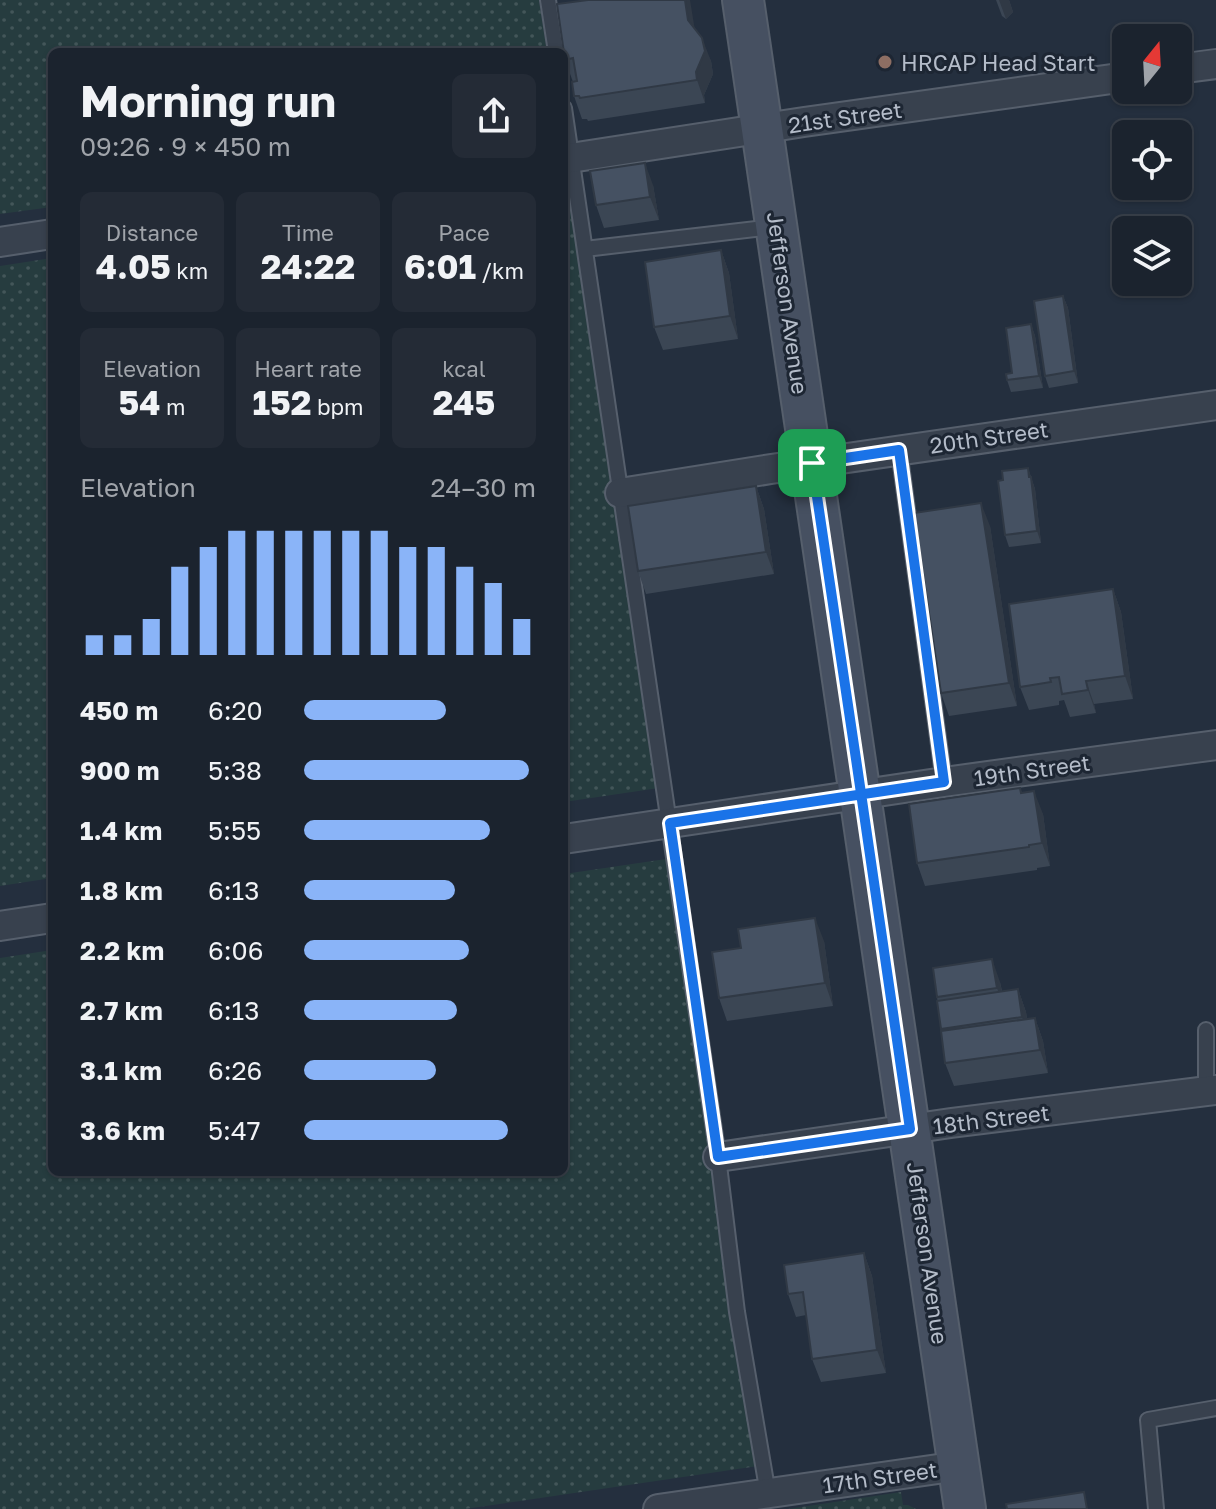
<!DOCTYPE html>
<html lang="en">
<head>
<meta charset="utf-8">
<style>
	:root { --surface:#1b232e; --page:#242b36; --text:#f1f3f6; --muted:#a0a4aa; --line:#39404a; --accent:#8ab4f8 }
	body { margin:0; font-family:"Golos Text",sans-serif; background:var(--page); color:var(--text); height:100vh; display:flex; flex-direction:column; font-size:30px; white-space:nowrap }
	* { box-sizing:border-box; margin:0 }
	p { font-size:26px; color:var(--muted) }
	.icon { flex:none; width:44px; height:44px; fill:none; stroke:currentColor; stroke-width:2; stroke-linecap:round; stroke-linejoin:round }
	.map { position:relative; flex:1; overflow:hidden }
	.side { position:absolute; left:48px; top:48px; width:520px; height:1128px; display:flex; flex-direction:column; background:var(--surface); border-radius:12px; box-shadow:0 2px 6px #0004,0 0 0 2px var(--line) }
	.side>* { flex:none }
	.needle { width:52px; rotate:18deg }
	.buttons { position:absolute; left:1112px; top:24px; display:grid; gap:16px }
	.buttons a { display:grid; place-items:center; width:80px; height:80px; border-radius:12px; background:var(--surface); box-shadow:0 2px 6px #0004,0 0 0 2px var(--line); font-size:40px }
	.pin { position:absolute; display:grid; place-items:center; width:68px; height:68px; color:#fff; margin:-34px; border-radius:16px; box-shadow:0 4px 12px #0006 }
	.round { display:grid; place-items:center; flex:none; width:84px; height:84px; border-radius:12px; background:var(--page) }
	.headline { display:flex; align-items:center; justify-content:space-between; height:136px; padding:0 32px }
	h1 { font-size:44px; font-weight:700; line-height:60px }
	.stats { display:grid; grid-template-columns:repeat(3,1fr); gap:12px; height:136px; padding:8px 32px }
	.stats div { display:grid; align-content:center; border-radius:12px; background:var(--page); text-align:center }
	.stats b { font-size:34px; font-weight:700 }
	.stats small { font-size:22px; font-weight:400 }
	.stats p { font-size:22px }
	.chart { height:224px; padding:16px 32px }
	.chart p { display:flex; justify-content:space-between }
	.chart svg { width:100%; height:144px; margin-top:8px; stroke:var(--accent); stroke-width:6 }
	ul { padding:0 32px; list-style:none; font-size:26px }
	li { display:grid; grid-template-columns:128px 96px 1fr; align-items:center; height:60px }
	li i { height:20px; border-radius:10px; background:var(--accent) }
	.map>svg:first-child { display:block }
</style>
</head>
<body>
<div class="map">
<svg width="1216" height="1509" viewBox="0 0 1216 1509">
	<defs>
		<pattern id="grass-dots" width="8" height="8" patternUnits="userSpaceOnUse" patternTransform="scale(2)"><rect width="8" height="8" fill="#263c3f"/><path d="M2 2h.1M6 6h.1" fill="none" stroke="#435659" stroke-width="1.8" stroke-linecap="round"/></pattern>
	</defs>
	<rect width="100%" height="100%" fill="#242f3e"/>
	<path fill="url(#grass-dots)" d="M0 0H539L547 52H52V207L0 214Z
		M564 182H567L659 788 564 802Z
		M52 258V878L0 886V266Z
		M666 859 758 1466 465 1509H0V958L52 950V1172H564V874Z
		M901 1492 903 1505H908L916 1509H788Z"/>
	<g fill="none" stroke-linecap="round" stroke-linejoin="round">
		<defs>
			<path id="service" d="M548 0 556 52
				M564 108 718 1157 737 1312 768 1494
				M585 249 773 227
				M899 450 944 782
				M1206 1030V1091
				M1156 1509 1148 1420 1216 1408"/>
			<path id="minor" d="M1178 69 1216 64
				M564 159 804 122 1126 77
				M0 242 52 234
				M620 493 771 469 1216 405
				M564 839 944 782 1216 745
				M0 926 52 918
				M718 1157 951 1123 1216 1090
				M658 1509 959 1466"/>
			<path id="secondary" d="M743 0 965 1509"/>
		</defs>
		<use href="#service" stroke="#565f6c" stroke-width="18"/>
		<use href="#minor" stroke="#565f6c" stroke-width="32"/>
		<use href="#secondary" stroke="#565f6c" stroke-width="44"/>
		<use href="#service" stroke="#38414e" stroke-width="14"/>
		<use href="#minor" stroke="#38414e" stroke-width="28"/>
		<use href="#secondary" stroke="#465061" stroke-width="40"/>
	</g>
	<path fill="#3b4654" d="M996 0H1009L1013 12 1006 19 1002 16Z
		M694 28 711 61 713 74 704 95 705 103 588 121 587 119H582L574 96 573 82 565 60Z
		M653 185 659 220 604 228 596 205Z
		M721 250 729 273 738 339 663 350 654 327Z
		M1063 296 1068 308 1078 383 1049 388 1045 376Z
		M1031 324 1035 336 1043 388 1011 392 1007 380 1012 373Z
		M1028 468 1035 489 1041 543 1009 547 1005 535 1003 480Z
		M756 486 764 509 774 574 646 594 638 571Z
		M990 526 1017 706 949 716 941 693Z
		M1113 589 1121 612 1133 699 1094 704 1096 713 1070 717 1064 700 1059 701V705L1029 710 1020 687Z
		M1020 788 1022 793 1043 814 1050 866 1037 868V870L925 886 917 863Z
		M824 941 833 1006 727 1021 719 998Z
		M1000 982 1002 991 1018 989 1026 1012 1027 1019 1035 1018 1043 1041 1048 1073 954 1086 945 1063 937 997Z
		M864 1253 872 1276 886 1373 821 1382 812 1359 806 1315 796 1317 788 1294Z"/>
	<path fill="#303945" d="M685 0H690L697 43 688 20Z
		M999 0H1009L1013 12 1006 19Z
		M702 38 711 61 713 74 704 95 705 103 697 80 696 72Z
		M645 163 653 185 659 220 650 197Z
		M721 250 729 273 738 339 730 316Z
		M1063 296 1068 308 1078 383 1074 371Z
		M1031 324 1035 336 1043 388 1039 376Z
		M1028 468 1035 489 1041 543 1037 531Z
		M756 486 764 509 774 574 766 552Z
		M981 503 990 526 1017 706 1009 683Z
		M1113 589 1121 612 1133 699 1125 676Z
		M1086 681 1094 704 1096 713 1088 690Z
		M1034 791 1043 814 1050 866 1042 843Z
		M815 918 824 941 833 1006 825 983Z
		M992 959 1000 982 1005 1011 997 988Z
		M1018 989 1026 1012 1030 1040 1022 1017Z
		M1035 1018 1043 1041 1048 1073 1040 1050Z
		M864 1253 872 1276 886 1373 877 1350Z"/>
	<path fill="#455162" stroke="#303945" stroke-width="2" d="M588 0H685L688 20 702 38 705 51 696 72 697 80 580 98 579 96H574L572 82 577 81 573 58 565 60 557 4Z
		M645 163 650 197 596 205 590 171Z
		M721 250 730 316 654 327 645 262Z
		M1063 296 1074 371 1045 376 1034 301Z
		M1031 324 1039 376 1007 380 1006 374 1012 373 1006 328Z
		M1028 468 1029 477H1031L1037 531 1005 535 998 481 1003 480 1002 471Z
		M756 486 766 552 638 571 628 506Z
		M981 503 1009 683 941 693 914 513Z
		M1113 589 1125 676 1086 681 1088 690 1062 694 1059 677 1050 678 1051 682 1020 687 1009 604Z
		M1020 788 1021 793 1034 791 1042 843 1029 845V847L917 863 909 804Z
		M815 918 825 983 719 998 712 952 741 948 738 929Z
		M992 959 997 988 937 997 933 968Z
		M1018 989 1022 1017 941 1029 937 1001Z
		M1035 1018 1040 1050 945 1063 941 1031Z
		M864 1253 877 1350 812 1359 803 1292 788 1294 784 1265Z
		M1084 1492 1087 1509H1007L1006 1504Z"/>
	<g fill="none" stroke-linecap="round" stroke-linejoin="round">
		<defs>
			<path id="route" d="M812 463 856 759C874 883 892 1006 910 1129L718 1157 670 823 944 782 899 450 812 463"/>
		</defs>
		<use href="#route" stroke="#fff" stroke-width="16"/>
		<use href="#route" stroke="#1a73e8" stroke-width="10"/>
	</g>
	<circle fill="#8d6e63" stroke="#1d2633" stroke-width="3" cx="885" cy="62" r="8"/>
	<g text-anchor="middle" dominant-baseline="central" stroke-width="6" stroke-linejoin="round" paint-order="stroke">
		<g font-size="22" fill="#b4bcc9" stroke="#1d2633" text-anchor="start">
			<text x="901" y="62">HRCAP Head Start</text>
		</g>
		<g font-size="22" fill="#b4bcc9" stroke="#1d2633">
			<text transform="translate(845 117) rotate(-8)">21st Street</text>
			<text transform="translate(788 303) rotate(82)">Jefferson Avenue</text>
			<text transform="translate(989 437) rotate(-8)">20th Street</text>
			<text transform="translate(1032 770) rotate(-8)">19th Street</text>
			<text transform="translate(991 1119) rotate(-7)">18th Street</text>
			<text transform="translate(928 1253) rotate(82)">Jefferson Avenue</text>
			<text transform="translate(880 1477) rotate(-8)">17th Street</text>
		</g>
	</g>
</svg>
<div class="buttons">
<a><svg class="needle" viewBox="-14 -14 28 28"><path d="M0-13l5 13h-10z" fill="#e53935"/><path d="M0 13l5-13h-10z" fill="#a0a4aa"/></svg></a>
<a><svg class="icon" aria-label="locate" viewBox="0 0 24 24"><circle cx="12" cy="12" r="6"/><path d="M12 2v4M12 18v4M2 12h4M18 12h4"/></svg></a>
<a><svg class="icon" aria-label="layers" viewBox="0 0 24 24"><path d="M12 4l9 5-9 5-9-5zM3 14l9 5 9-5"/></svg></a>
</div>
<div class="pin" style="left:812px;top:463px;background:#1e9e55"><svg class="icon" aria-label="arrive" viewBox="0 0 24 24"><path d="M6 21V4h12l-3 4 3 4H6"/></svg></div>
<section class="side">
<div class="headline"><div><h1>Morning run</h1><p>09:26 · 9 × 450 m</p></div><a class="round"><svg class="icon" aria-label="share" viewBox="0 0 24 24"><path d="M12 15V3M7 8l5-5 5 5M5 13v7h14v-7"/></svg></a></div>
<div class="stats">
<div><p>Distance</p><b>4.05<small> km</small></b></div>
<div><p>Time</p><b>24:22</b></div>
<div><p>Pace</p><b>6:01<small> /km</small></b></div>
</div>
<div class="stats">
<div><p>Elevation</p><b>54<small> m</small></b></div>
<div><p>Heart rate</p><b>152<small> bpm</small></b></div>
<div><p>kcal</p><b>245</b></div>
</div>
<div class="chart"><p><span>Elevation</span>24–30 m</p>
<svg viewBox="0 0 160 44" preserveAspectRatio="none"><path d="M5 44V38M15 44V38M25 44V33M35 44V17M45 44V11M55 44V6M65 44V6M75 44V6M85 44V6M95 44V6M105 44V6M115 44V11M125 44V11M135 44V17M145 44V22M155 44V33"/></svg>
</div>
<ul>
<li><b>450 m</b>6:20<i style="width:61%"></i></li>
<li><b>900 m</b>5:38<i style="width:97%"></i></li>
<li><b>1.4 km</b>5:55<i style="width:80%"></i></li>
<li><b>1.8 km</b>6:13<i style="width:65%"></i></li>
<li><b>2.2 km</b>6:06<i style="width:71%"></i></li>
<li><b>2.7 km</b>6:13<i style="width:66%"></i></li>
<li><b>3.1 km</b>6:26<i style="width:57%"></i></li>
<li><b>3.6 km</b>5:47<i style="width:88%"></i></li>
</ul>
</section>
</div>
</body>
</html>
